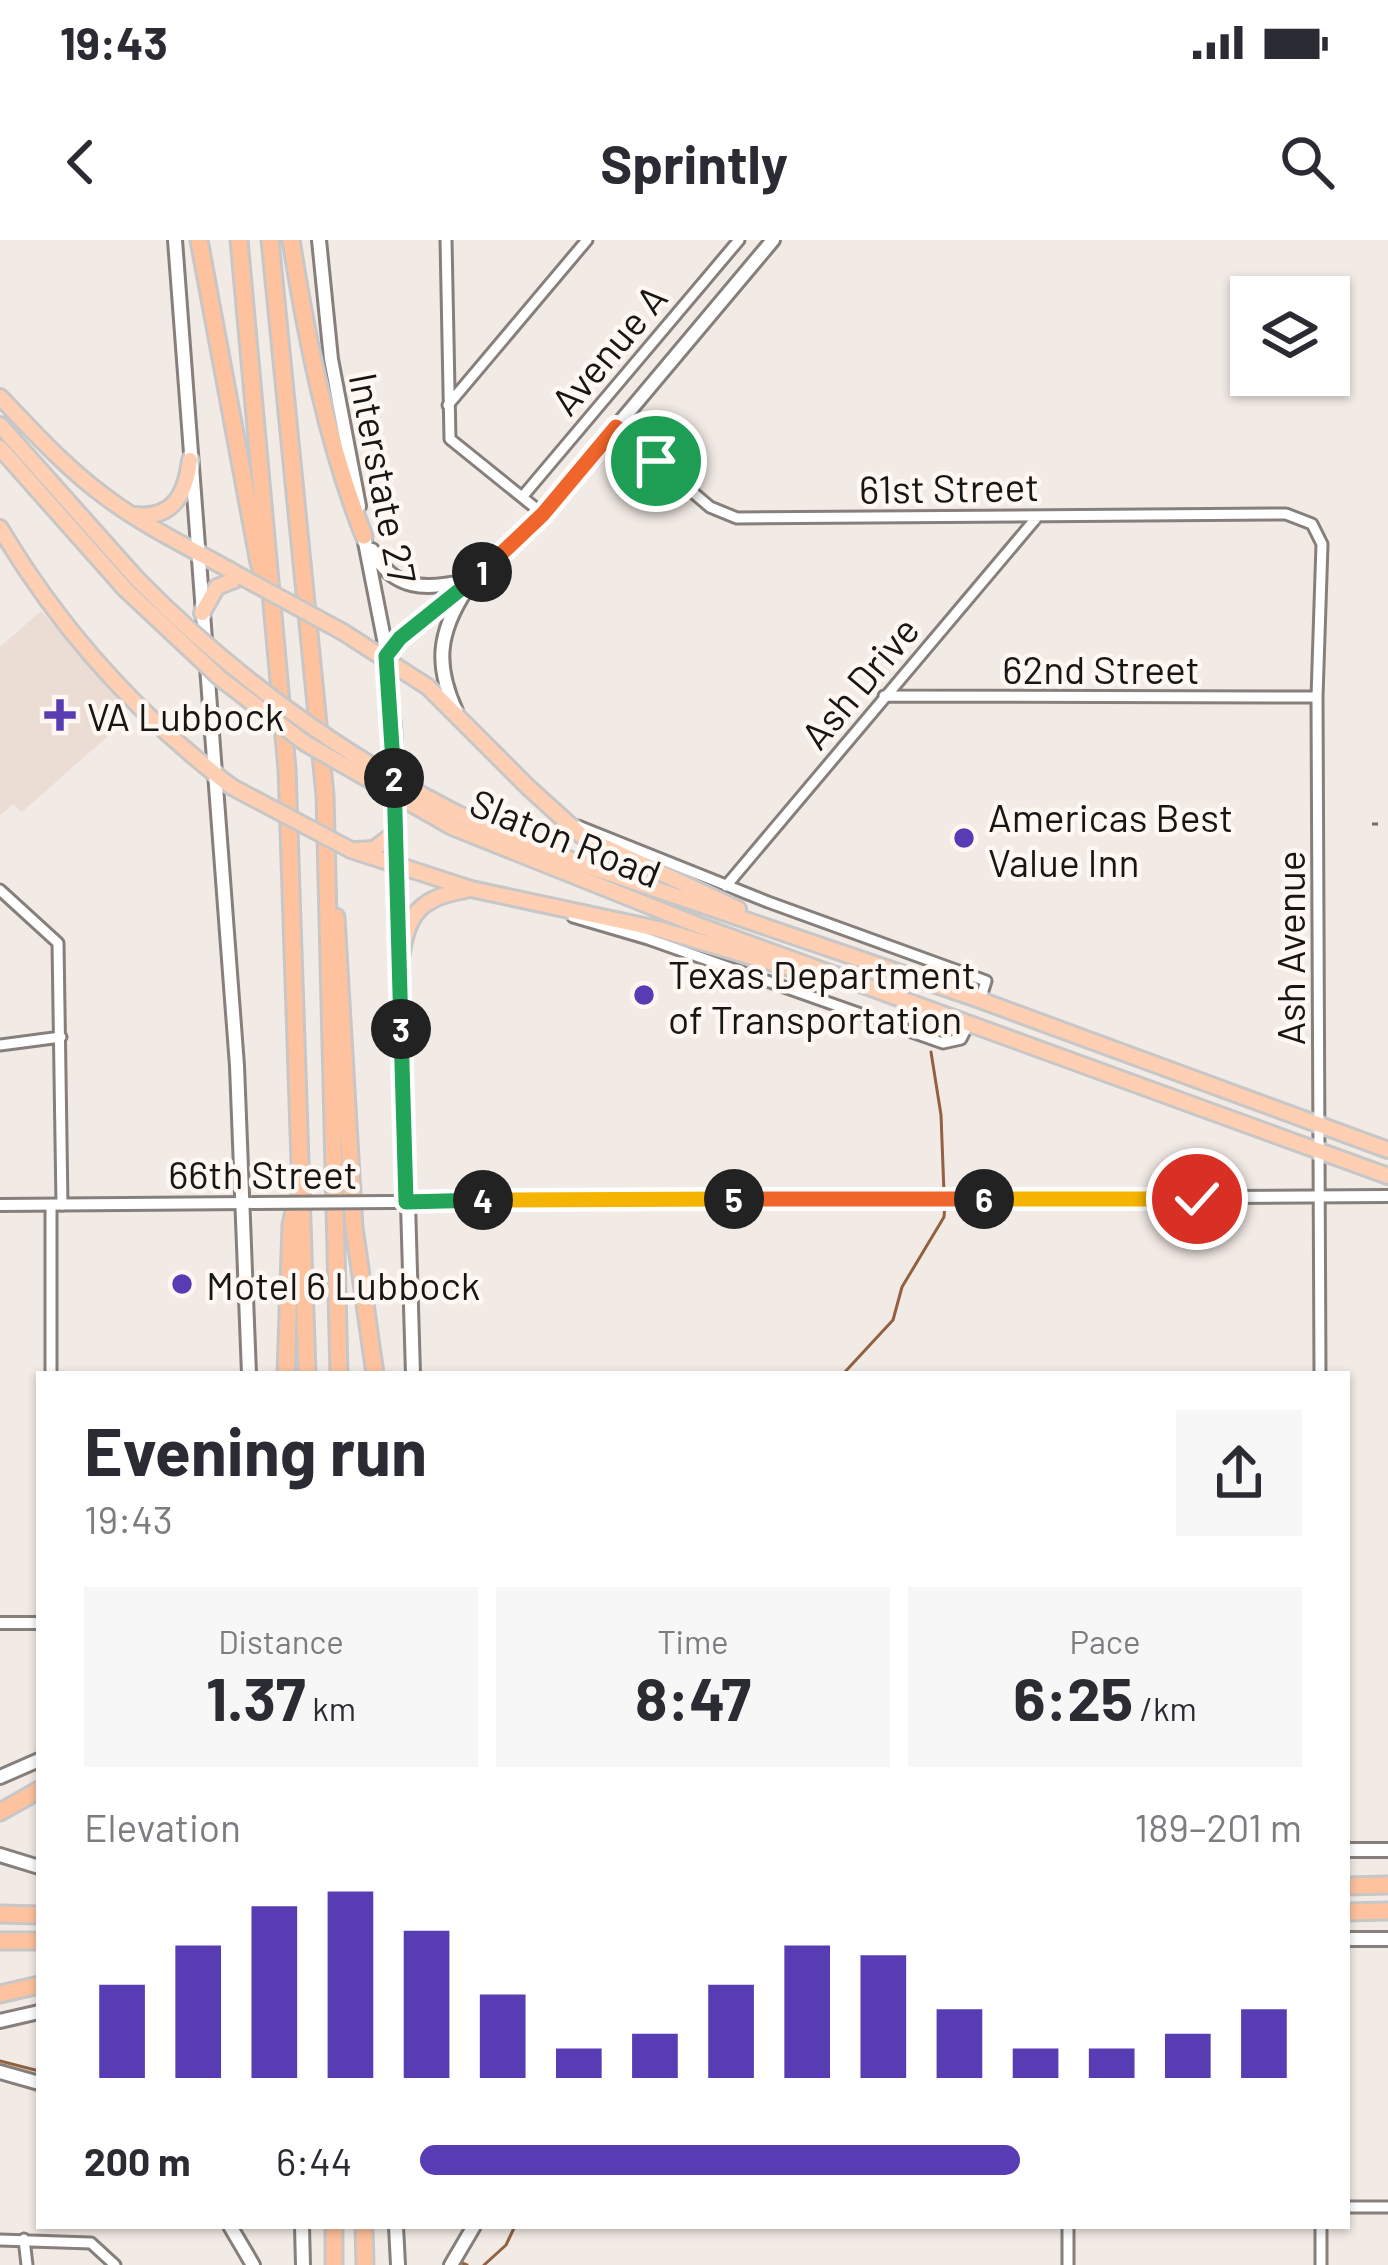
<!DOCTYPE html>
<html lang="en">
<head>
<meta charset="utf-8">
<style>
	:root { --surface:#fff; --page:#f7f7f7; --text:#2b2b33; --muted:#7c7c81; --accent:#573cb4 }
	body { margin:0; font-family:Barlow,sans-serif; background:var(--page); color:var(--text); height:100vh; display:flex; flex-direction:column; font-size:45px; white-space:nowrap }
	* { box-sizing:border-box; margin:0 }
	p { font-size:39px; color:var(--muted) }
	.icon { flex:none; width:66px; height:66px; fill:none; stroke:currentColor; stroke-width:2; stroke-linecap:round; stroke-linejoin:round }
	.map { position:relative; flex:1; overflow:hidden }
	.drawer { position:absolute; left:36px; top:1131px; width:1314px; height:858px; display:flex; flex-direction:column; background:var(--surface); border-radius:0px; box-shadow:0 3px 9px #0004 }
	.drawer>* { flex:none }
	.tools { position:absolute; left:1230px; top:36px; display:grid; gap:24px }
	.tools a { display:grid; place-items:center; width:120px; height:120px; border-radius:0px; background:var(--surface); box-shadow:0 3px 9px #0004; font-size:60px }
	.pin { position:absolute; display:grid; place-items:center; width:102px; height:102px; color:#fff; margin:-51px; border:6px solid #fff; border-radius:50%; box-shadow:0 3px 12px #0007 }
	.km { position:absolute; width:60px; height:60px; margin:-30px; border-radius:50%; background:#222; color:#fff; font-size:33px; line-height:60px; text-align:center }
	.round { display:grid; place-items:center; flex:none; width:126px; height:126px; border-radius:0px; background:var(--page) }
	.head { display:flex; align-items:center; justify-content:space-between; height:204px; padding:0 48px }
	h1 { font-size:66px; font-weight:700; line-height:90px }
	.stats { display:grid; grid-template-columns:repeat(3,1fr); gap:18px; height:204px; padding:12px 48px }
	.stats div { display:grid; align-content:center; border-radius:0px; background:var(--page); text-align:center }
	.stats b { font-size:60px; font-weight:700 }
	.stats small { font-size:33px; font-weight:400 }
	.stats p { font-size:33px }
	.chart { height:336px; padding:24px 48px }
	.chart p { display:flex; justify-content:space-between }
	.chart svg { width:100%; height:216px; margin-top:12px; stroke:var(--accent); stroke-width:6 }
	ul { padding:0 48px; list-style:none; font-size:39px }
	li { display:grid; grid-template-columns:192px 144px 1fr; align-items:center; height:90px }
	li i { height:30px; border-radius:15px; background:var(--accent) }
	.status { display:flex; justify-content:space-between; align-items:center; height:84px; padding:0 60px; background:var(--surface); direction:ltr }
	.status svg { height:33px; fill:currentColor }
	header { display:flex; justify-content:space-between; align-items:center; height:156px; padding:0 48px; background:var(--surface); font-size:54px; font-weight:700 }
	.map>svg:first-child { display:block }
</style>
</head>
<body>
<div class="status"><b>19:43</b><svg viewBox="0 0 49 12"><path d="M0 12V9h3v3zM5 12V6h3v6zM10 12V3h3v9zM15 12V0h3v12zM26 1h20v11H26zM47 4h2v5h-2z"/></svg></div>
<header><svg class="icon" aria-label="back" viewBox="0 0 24 24"><path d="M15 5l-7 7 7 7"/></svg>Sprintly<svg class="icon" aria-label="search" viewBox="0 0 24 24"><circle cx="10" cy="10" r="6"/><path d="M15 15l6 6"/></svg></header>
<div class="map">
<svg width="1388" height="2025" viewBox="0 0 1388 2025">
	<rect width="100%" height="100%" fill="#f2eae5"/>
	<path fill="#ecddd4" d="M41 371 119 457 113 463 114 469 126 480 22 572 13 564 0 575V407Z"/>
	<g fill="none" stroke-linecap="round" stroke-linejoin="round">
		<path stroke="#916140" stroke-width="3" d="M931 812 941 875 944 953
			M843 1134 893 1080 902 1047 944 977 945 964
			M0 1821 39 1831
			M462 2023 467 2025
			M484 2025 506 2005 515 1986"/>
		<defs>
			<path id="minor" d="M446 0 450 199 543 274
				M448 165 587 0
				M616 187 710 267 737 278 1286 274 1312 284 1322 304 1317 457 1320 1134
				M523 256 739 0
				M884 456 1317 457
				M578 586 768 662 986 741 980 760
				M726 646 1038 276
				M0 650 58 703 62 965
				M573 677 648 699 943 803 961 799 968 785
				M0 805 61 797
				M51 1134V965
				M1347 1967H1388
				M1321 1986V2025
				M24 1999 27 2025
				M0 2000 91 2003 115 2025
				M1068 2025V1986"/>
			<path id="tertiary" d="M390 962 1388 956
				M0 965 249 963
				M0 1383H39"/>
			<path id="secondary" d="M175 0 237 826 249 1134
				M319 0 331 119 359 266
				M363 292 384 399 394 487 413 1134
				M372 310C393 351 426 350 466 341
				M386 416 400 398 484 331 543 274 773 0
				M456 471C435 425 438 393 466 350
				M0 1537 39 1520
				M1347 1610H1388
				M0 1615 39 1627
				M1347 1699H1388
				M0 1781 39 1772
				M0 1832 39 1843
				M230 1986 253 2025
				M302 1986 303 2025
				M396 1986 398 2025
				M451 2025 474 1986"/>
			<path id="trunk" d="M0 157C33 191 65 227 103 255 146 288 195 310 242 337
				M0 185 137 339
				M0 208 126 350
				M135 275C174 279 186 253 190 220
				M0 288C61 391 137 475 232 547
				M202 373 217 347 242 337
				M343 392 428 447 528 547 582 596 738 669
				M458 574 576 622 980 760 1388 910
				M452 587 695 684 1388 936
				M351 610 471 649 658 689 793 729
				M356 610 374 609 395 593
				M399 732C406 681 411 659 466 650"/>
			<path id="motorway" d="M199 0 259 323 267 344
				M239 0 287 529 307 1134
				M270 0 325 555 339 1134
				M291 0C307 100 327 202 364 296
				M336 677 354 987 375 1134
				M286 1134 291 985 296 962
				M0 1572 39 1550
				M1347 1646 1388 1645
				M1347 1672 1388 1671
				M0 1674 39 1675
				M0 1701H39
				M0 1754 39 1745
				M364 1986 365 2025
				M334 2025V1986"/>
		</defs>
		<use href="#minor" stroke="#867f7b" stroke-width="15"/>
		<use href="#tertiary" stroke="#867f7b" stroke-width="16"/>
		<use href="#secondary" stroke="#867f7b" stroke-width="18"/>
		<use href="#trunk" stroke="#c8c7c7" stroke-width="20"/>
		<use href="#motorway" stroke="#c8c7c7" stroke-width="21"/>
		<use href="#minor" stroke="#fff" stroke-width="9"/>
		<use href="#tertiary" stroke="#fff" stroke-width="10"/>
		<use href="#secondary" stroke="#fff" stroke-width="12"/>
		<use href="#trunk" stroke="#fecfb2" stroke-width="14"/>
		<use href="#motorway" stroke="#fec39e" stroke-width="15"/>
		<path stroke="#736e6b" stroke-width="3" stroke-dasharray="6 12" stroke-linecap="butt" d="M1372 584H1388"/>
		<defs>
			<path id="tertiary-bridge" d="M252 963 390 962"/>
			<path id="trunk-bridge" d="M242 337 343 392
				M137 339C232 436 337 512 458 574
				M126 350 221 439 305 503 452 587
				M232 547 351 610"/>
		</defs>
		<use href="#tertiary-bridge" stroke="#867f7b" stroke-width="16" stroke-linecap="butt"/>
		<use href="#trunk-bridge" stroke="#c8c7c7" stroke-width="20" stroke-linecap="butt"/>
		<use href="#tertiary-bridge" stroke="#fff" stroke-width="10"/>
		<use href="#trunk-bridge" stroke="#fecfb2" stroke-width="14"/>
	</g>
	<g fill="none" stroke-linecap="round" stroke-linejoin="round">
		<defs>
			<path id="split-1" d="M482 332 543 274 616 187 656 221"/>
			<path id="split-2" d="M394 538 386 416 400 398 482 332"/>
			<path id="split-3" d="M394 538 401 789"/>
			<path id="split-4" d="M401 789 406 962 483 960"/>
			<path id="split-5" d="M483 960 734 959"/>
			<path id="split-6" d="M734 959H984"/>
			<path id="split-7" d="M984 959H1197"/>
		</defs>
		<use href="#split-1" stroke="#fff" stroke-width="24"/>
		<use href="#split-2" stroke="#fff" stroke-width="24"/>
		<use href="#split-3" stroke="#fff" stroke-width="24"/>
		<use href="#split-4" stroke="#fff" stroke-width="24"/>
		<use href="#split-5" stroke="#fff" stroke-width="24"/>
		<use href="#split-6" stroke="#fff" stroke-width="24"/>
		<use href="#split-7" stroke="#fff" stroke-width="24"/>
		<use href="#split-1" stroke="#f0652b" stroke-width="15"/>
		<use href="#split-2" stroke="#22a559" stroke-width="15"/>
		<use href="#split-3" stroke="#22a559" stroke-width="15"/>
		<use href="#split-4" stroke="#22a559" stroke-width="15"/>
		<use href="#split-5" stroke="#f5b400" stroke-width="15"/>
		<use href="#split-6" stroke="#f0652b" stroke-width="15"/>
		<use href="#split-7" stroke="#f5b400" stroke-width="15"/>
	</g>
	<g fill="#573cb4" stroke="#fff7f2" stroke-width="4.5">
		<path d="M54 457h12v12h12v12h-12v12h-12v-12h-12v-12h12z"/>
		<circle cx="964" cy="598" r="12"/>
		<circle cx="644" cy="755" r="12"/>
		<circle cx="182" cy="1044" r="12"/>
	</g>
	<g text-anchor="middle" dominant-baseline="central" stroke-width="9" stroke-linejoin="round" paint-order="stroke">
		<g font-size="39" fill="#181614" stroke="#fff7f2">
			<text transform="translate(608 109) rotate(-50)">Avenue A</text>
			<text transform="translate(384 238) rotate(79)">Interstate 27</text>
			<text transform="translate(949 247) rotate(-1)">61st Street</text>
			<text x="1101" y="428">62nd Street</text>
			<text transform="translate(859 442) rotate(-50)">Ash Drive</text>
			<text transform="translate(566 597) rotate(22)">Slaton Road</text>
			<text transform="translate(1289 708) rotate(-90)">Ash Avenue</text>
			<text x="263" y="933">66th Street</text>
		</g>
		<g font-size="39" fill="#181614" stroke="#fff7f2" text-anchor="start">
			<text x="87" y="475">VA Lubbock</text>
			<text x="988" y="576">Americas Best<tspan x="988" dy="45">Value Inn</tspan></text>
			<text x="668" y="733">Texas Department<tspan x="668" dy="45">of Transportation</tspan></text>
			<text x="206" y="1044">Motel 6 Lubbock</text>
		</g>
	</g>
</svg>
<div class="tools">
<a><svg class="icon" aria-label="layers" viewBox="0 0 24 24"><path d="M12 4l9 5-9 5-9-5zM3 14l9 5 9-5"/></svg></a>
</div>
<div class="pin" style="left:656px;top:221px;background:#1e9e55"><svg class="icon" aria-label="arrive" viewBox="0 0 24 24"><path d="M6 21V4h12l-3 4 3 4H6"/></svg></div>
<div class="pin" style="left:1197px;top:959px;background:#d93025"><svg class="icon" aria-label="check" viewBox="0 0 24 24"><path d="M5 12l5 5 9-10"/></svg></div>
<b class="km" style="left:482px;top:332px">1</b>
<b class="km" style="left:394px;top:538px">2</b>
<b class="km" style="left:401px;top:789px">3</b>
<b class="km" style="left:483px;top:960px">4</b>
<b class="km" style="left:734px;top:959px">5</b>
<b class="km" style="left:984px;top:959px">6</b>
<section class="drawer">
<div class="head"><div><h1>Evening run</h1><p>19:43</p></div><a class="round"><svg class="icon" aria-label="share" viewBox="0 0 24 24"><path d="M12 15V3M7 8l5-5 5 5M5 13v7h14v-7"/></svg></a></div>
<div class="stats">
<div><p>Distance</p><b>1.37<small> km</small></b></div>
<div><p>Time</p><b>8:47</b></div>
<div><p>Pace</p><b>6:25<small> /km</small></b></div>
</div>
<div class="chart"><p><span>Elevation</span>189–201 m</p>
<svg viewBox="0 0 160 44" preserveAspectRatio="none"><path d="M5 44V25M15 44V17M25 44V9M35 44V6M45 44V14M55 44V27M65 44V38M75 44V35M85 44V25M95 44V17M105 44V19M115 44V30M125 44V38M135 44V38M145 44V35M155 44V30"/></svg>
</div>
<ul>
<li><b>200 m</b>6:44<i style="width:68%"></i></li>
</ul>
</section>
</div>
</body>
</html>
